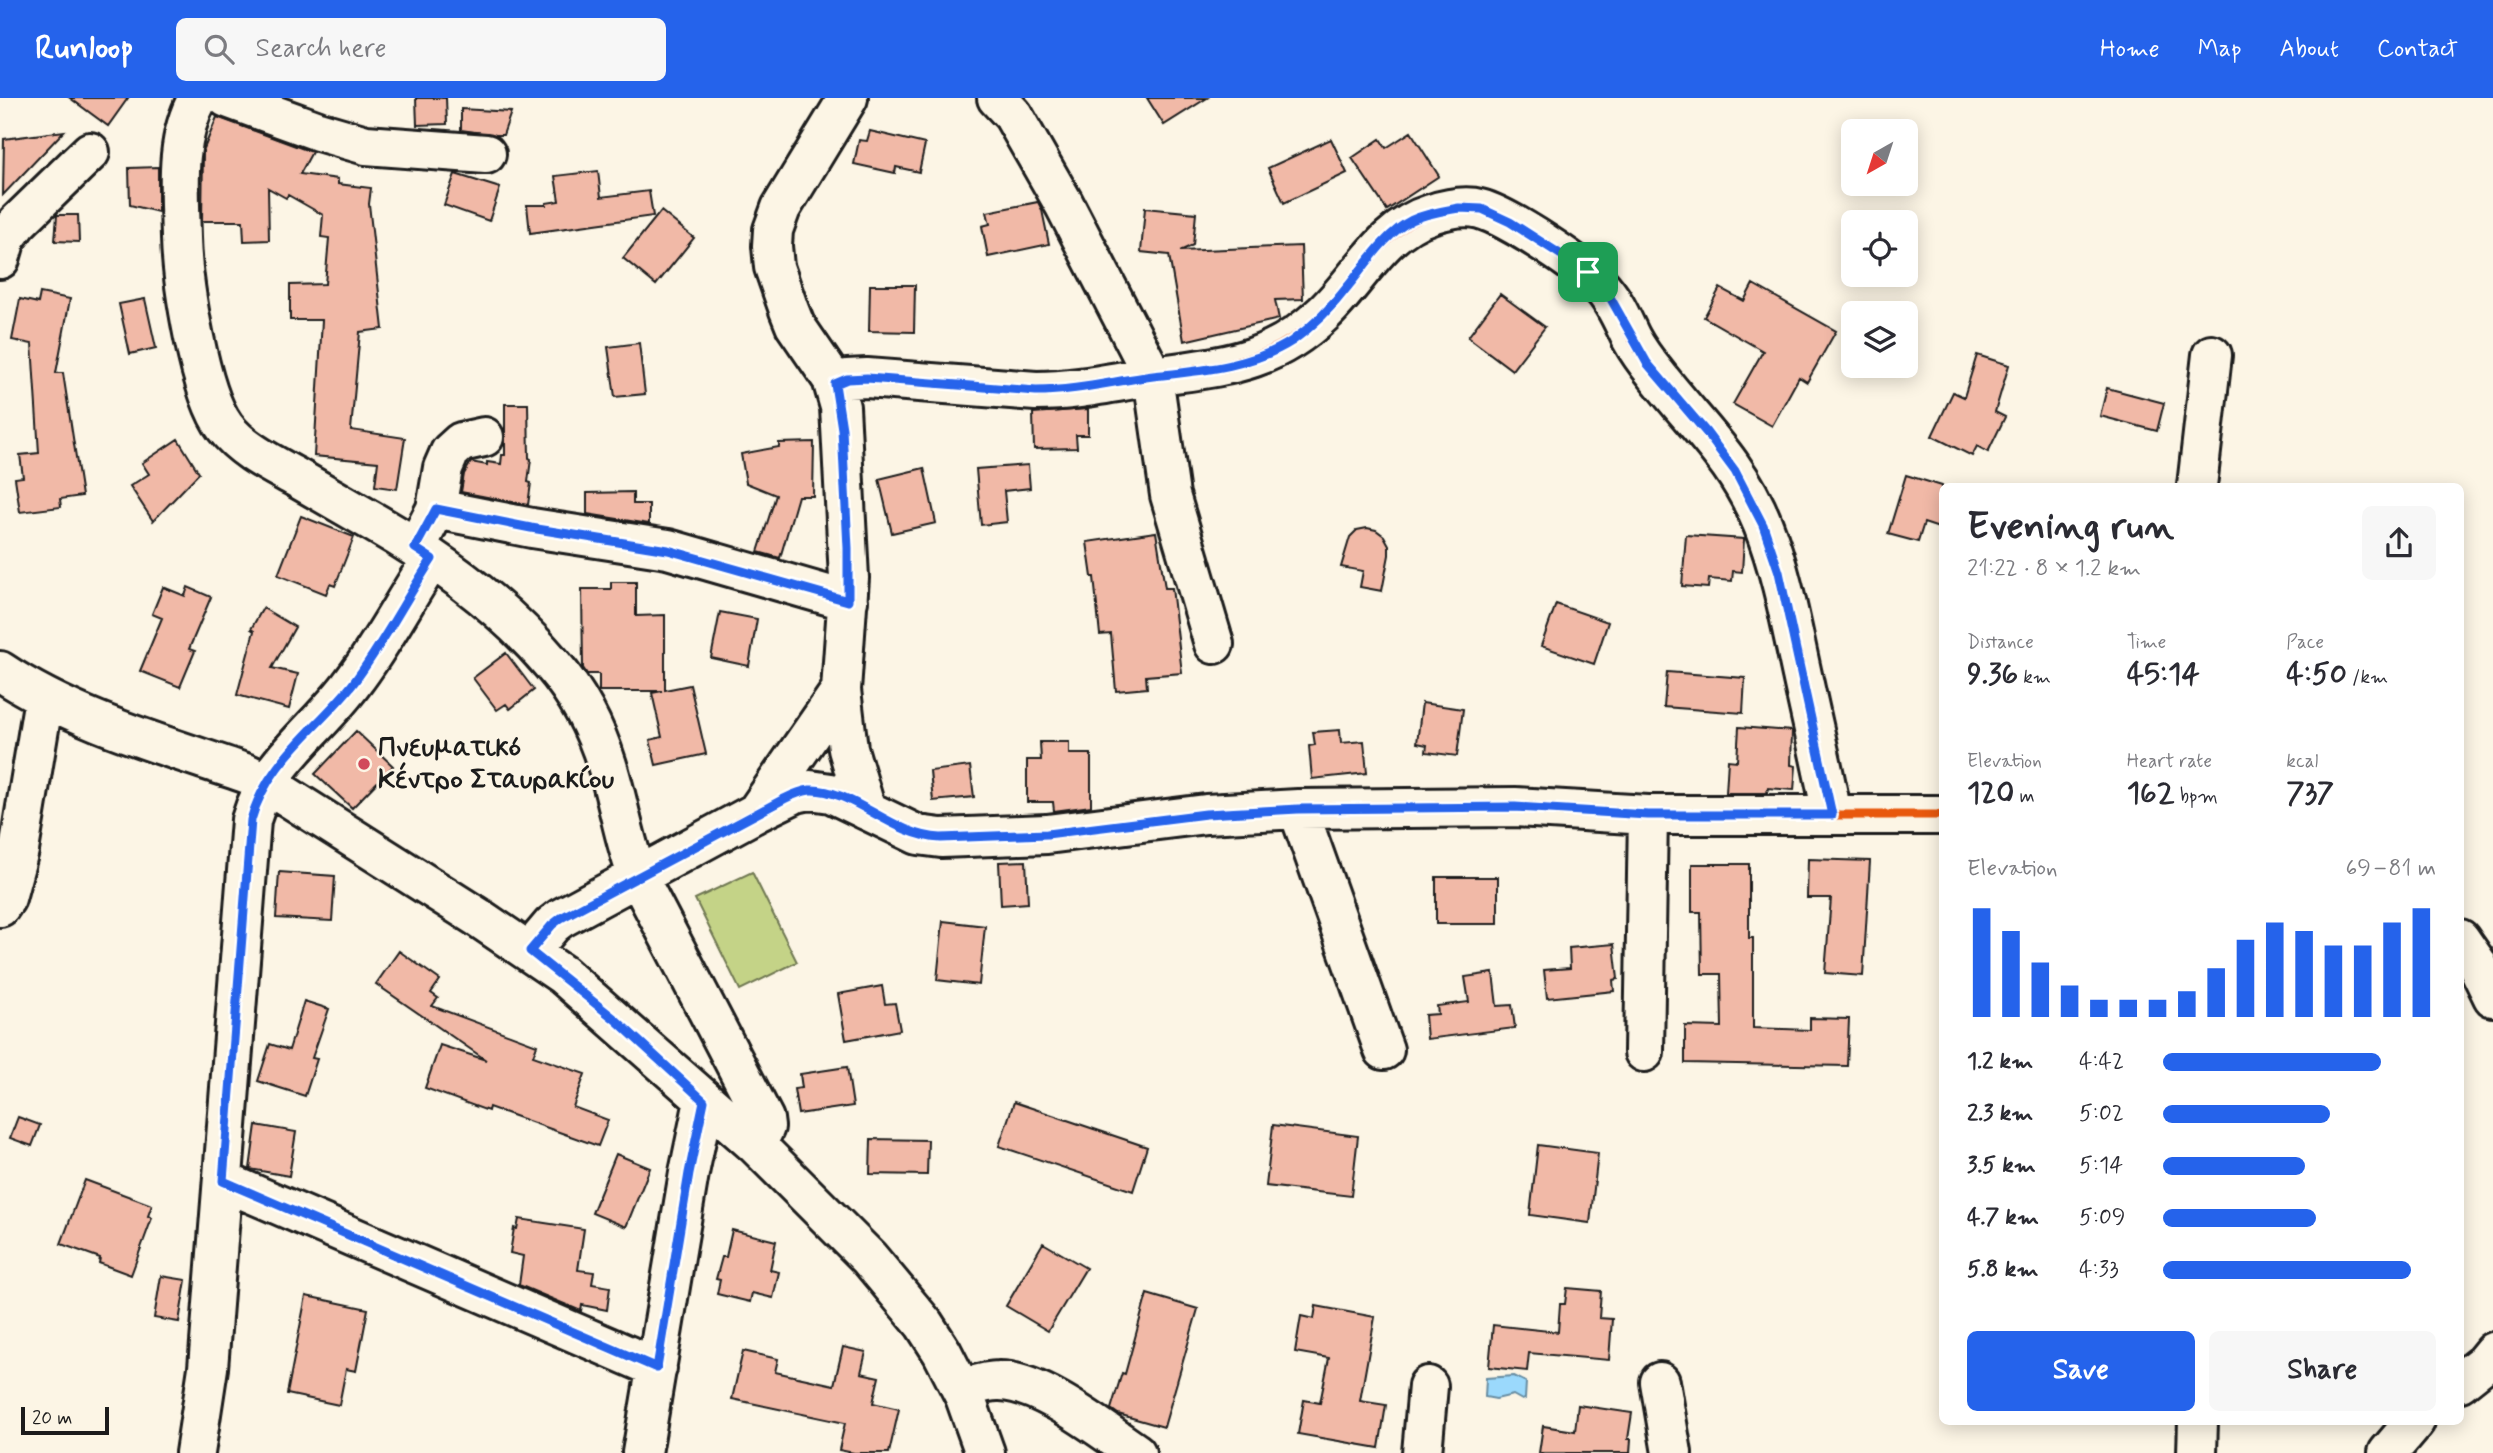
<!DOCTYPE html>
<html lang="en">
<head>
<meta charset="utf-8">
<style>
	:root { --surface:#fff; --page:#f7f7f7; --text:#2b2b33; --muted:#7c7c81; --accent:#2563eb }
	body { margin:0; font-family:Mynerve,sans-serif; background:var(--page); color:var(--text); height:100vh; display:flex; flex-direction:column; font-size:26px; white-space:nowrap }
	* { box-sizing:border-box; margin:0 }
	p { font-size:23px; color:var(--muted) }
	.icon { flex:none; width:38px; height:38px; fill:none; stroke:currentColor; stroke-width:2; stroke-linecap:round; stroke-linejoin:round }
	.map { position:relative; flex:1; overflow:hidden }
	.sheet { position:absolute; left:1939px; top:385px; width:525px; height:942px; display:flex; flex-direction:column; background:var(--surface); border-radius:10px; box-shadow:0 4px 18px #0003 }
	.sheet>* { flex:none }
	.needle { width:46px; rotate:219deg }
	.tools { position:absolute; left:1841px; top:21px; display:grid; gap:14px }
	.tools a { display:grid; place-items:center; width:77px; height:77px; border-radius:10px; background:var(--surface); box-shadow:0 4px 18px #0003; font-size:35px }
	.scale { position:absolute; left:21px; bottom:18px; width:88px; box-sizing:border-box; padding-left:7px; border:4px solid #1c1c1c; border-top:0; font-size:19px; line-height:24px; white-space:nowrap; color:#1c1c1c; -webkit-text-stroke:5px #fcf5e5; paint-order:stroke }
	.pin { position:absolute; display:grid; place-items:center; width:60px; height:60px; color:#fff; margin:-30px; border-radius:14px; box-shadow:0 4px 10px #0006 }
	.round { display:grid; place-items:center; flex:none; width:74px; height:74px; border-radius:10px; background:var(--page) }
	.summary { display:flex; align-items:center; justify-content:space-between; height:119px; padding:0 28px }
	h1 { font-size:38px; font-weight:700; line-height:52px }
	.metrics { display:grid; grid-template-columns:repeat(3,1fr); gap:10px; height:119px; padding:7px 28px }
	.metrics div { display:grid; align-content:center }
	.metrics b { font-size:30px; font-weight:700 }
	.metrics small { font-size:19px; font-weight:400 }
	.metrics p { font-size:19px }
	.chart { height:196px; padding:14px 28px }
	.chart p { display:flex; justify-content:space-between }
	.chart svg { width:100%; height:126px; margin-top:7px; stroke:var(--accent); stroke-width:6 }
	.primary-button { display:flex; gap:14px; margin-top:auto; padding:14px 28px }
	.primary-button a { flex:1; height:80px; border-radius:10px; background:var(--accent); color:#fff; font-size:28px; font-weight:700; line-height:80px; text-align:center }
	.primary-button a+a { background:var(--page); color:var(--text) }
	ul { padding:0 28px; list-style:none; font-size:23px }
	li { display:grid; grid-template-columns:112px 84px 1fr; align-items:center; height:52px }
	li i { height:18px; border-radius:9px; background:var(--accent) }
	header { display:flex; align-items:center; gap:42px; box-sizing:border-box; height:98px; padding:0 35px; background:var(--accent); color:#fff }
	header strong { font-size:33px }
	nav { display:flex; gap:38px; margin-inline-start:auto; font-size:24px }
	.search { width:490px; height:63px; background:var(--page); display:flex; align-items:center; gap:18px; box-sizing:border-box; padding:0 24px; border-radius:10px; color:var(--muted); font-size:26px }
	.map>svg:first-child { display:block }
</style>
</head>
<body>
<header>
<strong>Runloop</strong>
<div class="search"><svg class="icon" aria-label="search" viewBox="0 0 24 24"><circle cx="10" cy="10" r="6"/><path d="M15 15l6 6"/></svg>Search here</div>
<nav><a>Home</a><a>Map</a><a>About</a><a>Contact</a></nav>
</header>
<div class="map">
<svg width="2493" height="1355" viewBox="0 0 2493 1355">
	<rect width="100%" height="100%" fill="#fcf5e5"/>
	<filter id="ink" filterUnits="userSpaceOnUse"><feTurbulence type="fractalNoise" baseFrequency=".0143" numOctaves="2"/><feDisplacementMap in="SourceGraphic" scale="14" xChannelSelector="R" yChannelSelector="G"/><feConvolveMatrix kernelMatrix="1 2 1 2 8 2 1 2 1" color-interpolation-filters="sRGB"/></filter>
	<g filter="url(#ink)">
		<path fill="#c4d387" stroke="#707852" stroke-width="2" d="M752 774 797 864 740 892 695 801Z"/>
		<path fill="#9bd9fc" stroke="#688da2" stroke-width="2" d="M1514 1278 1526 1284 1525 1301 1522 1302 1513 1297 1496 1301 1485 1299 1486 1280Z"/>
		<path fill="#f1b9a7" stroke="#1c1c1c" stroke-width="2" d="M70 0H128L108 28Z
			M416 0H446L447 26 417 27Z
			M1147 0H1207L1164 27Z
			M461 11 511 14 503 37H496L461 32Z
			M217 19 312 54 300 76 338 81V86L371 90 369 106 383 231 360 234 351 332 405 340 397 391 375 388 378 364 314 358 322 222H290V187L325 186 329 140 321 139 323 117 288 97 286 100 268 90 269 142 244 143 243 123H202L203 53Z
			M64 33 3 97 4 41Z
			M870 33 925 46 919 74 896 69 895 75 854 66 859 42 867 43Z
			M1411 34 1439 78 1387 112 1352 60 1380 41 1386 50Z
			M1331 41 1347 75 1284 105 1268 70Z
			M158 69V114L130 107 129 70Z
			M598 73 601 99 649 93 653 118 530 135 527 107H546V105L559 103 555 78Z
			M455 76 500 90 489 123 444 107Z
			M1038 104 1042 112 1049 146 988 159 982 128 990 126 987 114Z
			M1145 110 1196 115 1193 147 1180 153 1301 148 1303 201 1275 202 1279 221 1184 243 1169 157 1141 154Z
			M661 113 694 140 656 187 623 160Z
			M57 117H78L79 144 55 143Z
			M1753 186 1836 233 1807 284 1799 279 1772 328 1733 306 1763 253 1704 219 1720 190 1744 203Z
			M870 187H915L914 234 869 233Z
			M40 195 70 201 56 275H63L82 398 60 401 61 409 20 414 15 380 23 379 20 357 39 355 32 246 12 242 20 201 38 205Z
			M1500 196 1545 229 1512 272 1468 239Z
			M145 201 156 250 130 256 119 206Z
			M639 245 645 296 615 299 608 249Z
			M1977 257 2009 267 1995 314 2005 319 1988 354 1977 348 1972 358 1932 338 1953 294 1964 299Z
			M2107 290 2164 305 2157 333 2100 318Z
			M505 306H528L529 360 531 361 528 384 531 385 528 407 461 394 464 376 471 364 487 367V364L501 366 502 357H505Z
			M1088 311V337H1076L1077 350 1034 351 1033 315Z
			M178 341 199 375 153 423 130 388 149 376 142 365Z
			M814 344 813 398H798L780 460 758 454 776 397 746 385 741 356 779 349V345Z
			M1028 367 1030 390 1004 393 1007 424 981 427 976 371Z
			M924 370 936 425 892 435 879 381Z
			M1906 377 1942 388V431L1924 425 1918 444 1888 436Z
			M633 394V406H649V426L587 416V395Z
			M301 418 354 439 335 488 330 486 326 496 278 477Z
			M1367 430 1376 432 1384 438 1389 447V457L1382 493 1360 489 1363 473 1341 469 1350 439 1357 432Z
			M1156 434 1165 490H1172L1182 575 1146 578 1147 590 1116 593 1111 536 1100 537 1094 479H1092L1087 444Z
			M1686 437 1744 441 1742 474 1733 473 1732 483 1709 481 1708 490 1682 488Z
			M611 484H636V518L665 517V592L690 587 706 656 656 667 650 642 662 639 652 595 662 593H599V576H587L583 570 582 491H611Z
			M163 489 185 498 188 489 211 499 189 551 195 553 180 589 140 573 162 520 152 516Z
			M1556 506 1608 524 1594 566 1541 548Z
			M263 510 295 529 272 570 298 576 289 611 237 597 254 533 251 531Z
			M720 514 757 521 749 568 711 560Z
			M506 555 534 592 510 611 506 606 497 612 473 580Z
			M1667 574 1745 580 1743 615 1664 609Z
			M1422 605 1463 611 1457 658 1426 654 1427 647 1417 645Z
			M1739 629 1792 633 1791 667 1796 668 1794 692 1768 690 1767 695H1726L1728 662 1737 663Z
			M1340 632 1341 645 1364 643 1367 675 1312 681 1309 648 1315 647 1313 634Z
			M356 633 393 668 352 710 315 676Z
			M1040 644H1069V656H1091V708L1054 713 1053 704H1027V662H1041Z
			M970 668 974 699 933 703 930 673Z
			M1808 761 1870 763 1863 878 1825 875 1831 800H1807Z
			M1026 763 1028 805 1001 807 999 764Z
			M1692 766H1749V840H1753V930L1810 932V920L1849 921 1847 968 1685 965V928L1722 929 1721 876H1702L1701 814H1692Z
			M279 774 335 778 332 823 276 820Z
			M1436 779H1498V826H1436Z
			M943 823 985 828 979 887 937 882Z
			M1614 846 1618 881 1613 882 1614 893 1547 900 1544 872 1570 870 1569 850Z
			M399 853 440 882 431 895 438 900 432 908 537 947 533 958 585 976 573 1009 608 1022 598 1048 489 1009 488 1013 425 990 440 947 486 962 376 886Z
			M1493 875 1497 908 1512 907 1515 930 1427 941 1425 917 1438 916 1437 908 1469 904 1465 879Z
			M882 888 885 906 895 905 900 932 846 942 838 896Z
			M304 903 329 911 312 960 317 961 305 998 258 983 270 946 289 952Z
			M847 969 853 1008 798 1016 794 991 802 990 800 976Z
			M1014 1004 1147 1049 1133 1093 999 1048Z
			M18 1019 40 1027 32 1048 10 1040Z
			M256 1027 296 1034 289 1078 250 1071Z
			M1273 1027 1358 1038 1351 1098 1266 1088Z
			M871 1041 928 1042 927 1077 870 1076Z
			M1538 1047 1598 1055 1590 1125 1530 1117Z
			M616 1056 650 1070 626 1129 592 1115Z
			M85 1082 152 1107 148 1118 152 1120 131 1177 99 1165 100 1160 61 1146Z
			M519 1121 584 1131 578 1172 594 1174 592 1186 610 1189 607 1212 582 1207 581 1213 519 1187 523 1158 510 1155 514 1130 517 1131Z
			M732 1132 776 1143 770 1172 779 1174 773 1200 752 1195 750 1204 717 1196 720 1182 716 1181 722 1159H726Z
			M1043 1145 1086 1170 1048 1233 1006 1208Z
			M161 1178 186 1182 179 1224 154 1220Z
			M1567 1190 1601 1193 1599 1220 1612 1221 1609 1262 1529 1255 1527 1273 1489 1269 1493 1227 1558 1234 1560 1206H1565Z
			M1147 1196 1198 1211 1164 1329 1118 1316 1111 1311 1122 1275 1125 1276Z
			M306 1198 368 1211 356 1273 346 1271 339 1307 287 1296Z
			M1316 1208 1375 1219 1360 1303 1386 1307 1379 1350 1298 1336 1304 1302 1320 1305 1329 1260 1295 1254 1301 1218 1314 1221Z
			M843 1249 866 1254 861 1275 879 1279 873 1305 899 1311 889 1355H854L839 1352 845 1325 732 1301 743 1253 778 1261 775 1274 834 1287Z
			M1578 1307 1632 1315 1628 1341H1631L1630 1355H1539L1543 1328 1575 1333Z"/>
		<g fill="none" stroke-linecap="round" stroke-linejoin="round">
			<defs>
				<path id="minor" d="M198 0C174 42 180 93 181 140 182 183 199 295 225 329 242 352 272 366 297 380 323 395 349 410 375 425 441 463 503 508 552 566 577 595 596 631 607 667 619 705 624 743 638 779L764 1021 765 1029 756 1047
					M227 0 318 33 366 47 486 56
					M997 0 1013 17 1064 106 1153 278 1170 397 1214 546
					M0 161 6 140 17 125 90 54
					M835 286 847 281 867 280 1036 293C1074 293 1110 285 1147 279 1218 268 1268 269 1324 215 1359 182 1382 131 1431 116 1446 111 1465 107 1480 111 1507 118 1587 170 1604 192 1616 206 1623 224 1631 240 1638 253 1647 265 1656 276 1697 329 1737 362 1763 427 1782 475 1791 527 1802 577 1812 624 1823 670 1832 717
					M2197 388 2212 257
					M436 411 532 430 668 451 848 503
					M424 434 436 411 443 370 450 354 461 344 484 339
					M0 573C75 623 164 647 248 676L266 685 479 820 563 877 756 1047 869 1160 924 1226 942 1254 965 1299 985 1355
					M841 592 848 651 866 712
					M1298 711 1384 952
					M758 712 841 592 849 480 840 309 832 281 795 227 789 212 774 169 772 148 773 132 781 110 848 0
					M0 809 6 800 19 752 44 600
					M2460 841 2476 864 2493 899
					M530 853 552 827 561 820 757 714 796 695 810 692 831 695 918 737 941 740 1047 736 1206 716 1298 711 1515 709 1648 717H1942
					M1644 954 1648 717
					M223 1083 657 1270
					M1660 1284 1672 1355
					M2460 1284 2484 1265 2493 1254
					M961 1291C973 1288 985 1283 998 1283 1039 1282 1102 1332 1136 1355
					M195 1355 208 1270 251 722C268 663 318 632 353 584 383 545 405 501 432 461
					M642 1355 689 1075 704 1003
					M1422 1355 1428 1288
					M2197 1355 2198 1323
					M2388 1355 2415 1323"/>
			</defs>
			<use href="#minor" stroke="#1c1c1c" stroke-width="44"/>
			<use href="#minor" stroke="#fcf5e5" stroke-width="38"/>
			<defs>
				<path id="cycleway" d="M835 286 847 281 867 280 1036 293C1074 293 1110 285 1147 279 1218 268 1268 269 1324 215 1359 182 1382 131 1431 116 1446 111 1465 107 1480 111 1507 118 1587 170 1604 192 1616 206 1623 224 1631 240 1638 253 1647 265 1656 276 1697 329 1737 362 1763 427 1782 475 1791 527 1802 577 1812 624 1823 670 1832 717
					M530 853 552 827 561 820 757 714 796 695 810 692 831 695 918 737 941 740 1047 736 1206 716 1298 711 1515 709 1648 717H1942"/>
			</defs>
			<use href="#cycleway" stroke="#fcf5e5" stroke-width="13"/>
			<use href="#cycleway" stroke="#e8590c" stroke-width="9"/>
		</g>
	</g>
	<g fill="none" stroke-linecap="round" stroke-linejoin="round" filter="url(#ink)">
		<defs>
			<path id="route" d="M1459 110 1482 111 1510 124 1588 174 1611 201 1647 265 1706 334 1735 373 1763 427 1779 474 1832 717H1648L1515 709 1298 711 1206 716 1047 736 941 740C892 738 852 690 810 692 801 693 792 697 784 701L561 820 552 827 530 853 616 922 704 1003 689 1075 657 1270 223 1083 251 722C267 664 316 632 352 587 382 548 405 502 432 461L415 450 436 411 531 430 668 452 848 503V450L842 331 835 286 847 281 867 280 1036 293C1076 293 1114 283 1153 278 1199 273 1252 269 1292 243 1313 228 1333 208 1349 187 1367 165 1386 135 1412 122 1427 115 1443 113 1459 110Z"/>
		</defs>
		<use href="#route" stroke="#fff" stroke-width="14"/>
		<use href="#route" stroke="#2563eb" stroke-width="9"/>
	</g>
	<circle fill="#d1495b" stroke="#fcf5e5" stroke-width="2.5" cx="364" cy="666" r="7"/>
	<g text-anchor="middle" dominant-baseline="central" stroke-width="5" stroke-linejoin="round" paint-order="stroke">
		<g font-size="28" font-weight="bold" fill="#1c1c1c" stroke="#fcf5e5" text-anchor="start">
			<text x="378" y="650">Πνευματικό<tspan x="378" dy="32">Κέντρο Σταυρακίου</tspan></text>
		</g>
	</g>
</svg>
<div class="tools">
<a><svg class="needle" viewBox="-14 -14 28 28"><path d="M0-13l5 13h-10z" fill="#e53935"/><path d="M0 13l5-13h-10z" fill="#7c7c81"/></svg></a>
<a><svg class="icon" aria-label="locate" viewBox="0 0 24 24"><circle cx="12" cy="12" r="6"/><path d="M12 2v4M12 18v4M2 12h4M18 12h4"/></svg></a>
<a><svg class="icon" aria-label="layers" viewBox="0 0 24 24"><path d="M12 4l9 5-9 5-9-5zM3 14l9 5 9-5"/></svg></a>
</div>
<div class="scale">20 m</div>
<div class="pin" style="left:1588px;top:174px;background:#1e9e55"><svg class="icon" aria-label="arrive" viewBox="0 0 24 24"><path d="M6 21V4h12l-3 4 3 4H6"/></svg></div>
<section class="sheet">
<div class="summary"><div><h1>Evening run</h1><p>21:22 · 8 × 1.2 km</p></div><a class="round"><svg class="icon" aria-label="share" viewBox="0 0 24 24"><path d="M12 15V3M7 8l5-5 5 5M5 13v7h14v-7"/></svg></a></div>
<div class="metrics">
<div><p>Distance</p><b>9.36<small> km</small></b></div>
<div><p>Time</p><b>45:14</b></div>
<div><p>Pace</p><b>4:50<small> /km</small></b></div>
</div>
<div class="metrics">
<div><p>Elevation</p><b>120<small> m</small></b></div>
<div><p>Heart rate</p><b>162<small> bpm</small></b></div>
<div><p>kcal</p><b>737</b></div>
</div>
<div class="chart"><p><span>Elevation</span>69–81 m</p>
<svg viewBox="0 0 160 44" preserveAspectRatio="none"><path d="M5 44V6M15 44V14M25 44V25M35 44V33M45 44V38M55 44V38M65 44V38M75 44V35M85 44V27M95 44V17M105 44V11M115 44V14M125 44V19M135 44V19M145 44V11M155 44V6"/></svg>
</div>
<ul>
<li><b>1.2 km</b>4:42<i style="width:80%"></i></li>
<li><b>2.3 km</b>5:02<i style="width:61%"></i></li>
<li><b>3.5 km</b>5:14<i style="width:52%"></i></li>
<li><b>4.7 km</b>5:09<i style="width:56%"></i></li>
<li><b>5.8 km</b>4:33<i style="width:91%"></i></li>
</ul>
<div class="primary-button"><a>Save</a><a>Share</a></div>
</section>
</div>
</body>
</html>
